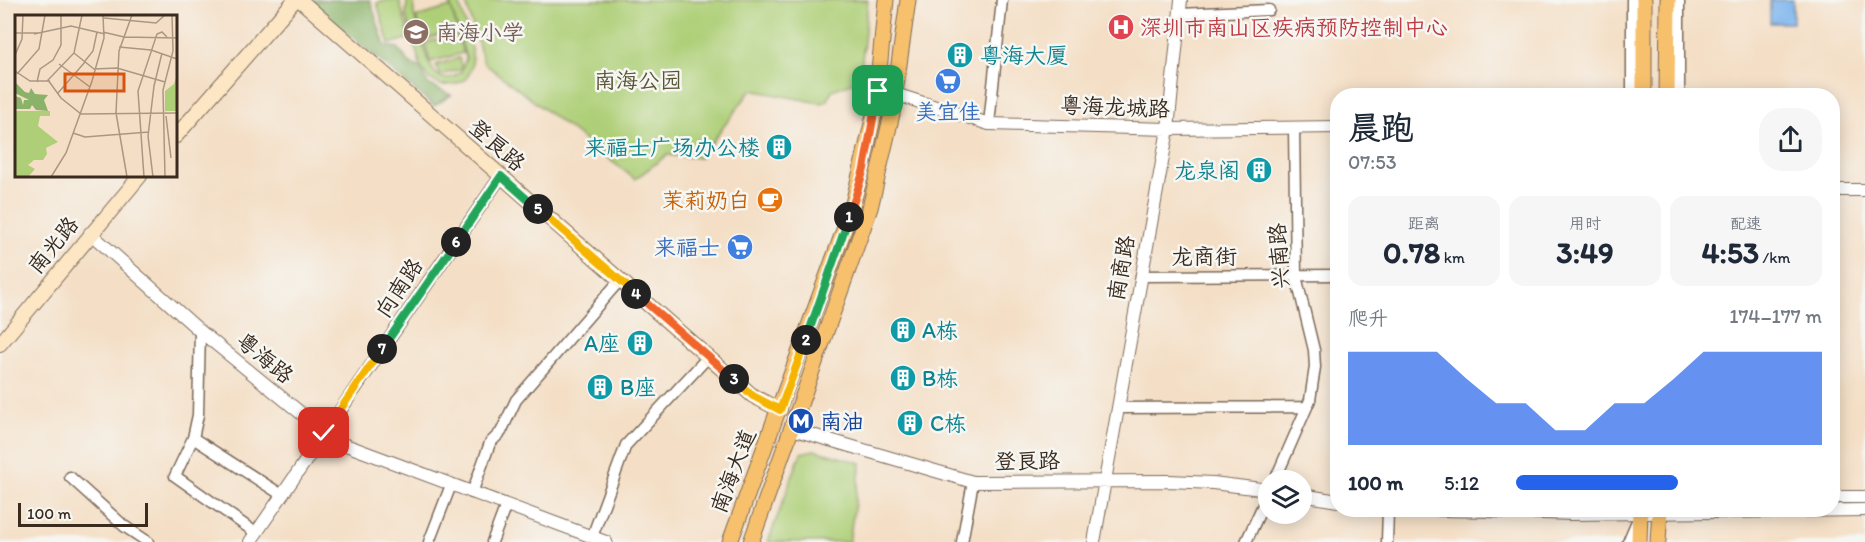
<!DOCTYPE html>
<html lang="zh">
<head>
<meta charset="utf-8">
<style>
	:root { --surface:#fff; --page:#f6f6f7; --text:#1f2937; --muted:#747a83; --accent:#2563eb }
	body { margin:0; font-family:Itim,"LXGW WenKai TC",sans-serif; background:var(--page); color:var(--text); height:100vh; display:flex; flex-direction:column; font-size:22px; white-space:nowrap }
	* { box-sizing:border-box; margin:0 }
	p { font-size:20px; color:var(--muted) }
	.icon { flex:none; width:33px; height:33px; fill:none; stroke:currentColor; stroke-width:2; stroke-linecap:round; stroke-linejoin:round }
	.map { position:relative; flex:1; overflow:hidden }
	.sheet { position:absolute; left:1330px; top:88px; width:510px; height:429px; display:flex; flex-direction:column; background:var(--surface); border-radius:24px; box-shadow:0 3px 15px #0003 }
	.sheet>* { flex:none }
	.fabs { position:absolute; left:1258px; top:470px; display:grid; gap:12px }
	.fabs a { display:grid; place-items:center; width:54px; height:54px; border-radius:50%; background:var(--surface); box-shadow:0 3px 15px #0003; font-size:30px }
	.scale { position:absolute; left:18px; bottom:15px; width:130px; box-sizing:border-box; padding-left:6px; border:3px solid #3b2a1e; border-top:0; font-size:16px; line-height:21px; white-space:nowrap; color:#3b2a1e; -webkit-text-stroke:4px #f6f6f2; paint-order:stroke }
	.pin { position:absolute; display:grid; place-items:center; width:51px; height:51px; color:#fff; margin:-26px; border-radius:12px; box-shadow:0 3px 9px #0006 }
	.km { position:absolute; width:30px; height:30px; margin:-15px; border-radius:50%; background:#222; color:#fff; font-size:16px; line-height:30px; text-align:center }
	.round { display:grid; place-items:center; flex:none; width:63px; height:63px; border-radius:24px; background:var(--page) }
	.summary { display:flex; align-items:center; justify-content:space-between; height:102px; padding:0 18px }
	h1 { font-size:33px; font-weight:700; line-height:45px }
	.figures { display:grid; grid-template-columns:repeat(3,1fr); gap:9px; height:102px; padding:6px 18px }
	.figures div { display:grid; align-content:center; border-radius:15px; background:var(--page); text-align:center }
	.figures b { font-size:30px; font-weight:700 }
	.figures small { font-size:16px; font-weight:400 }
	.figures p { font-size:16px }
	.chart { height:168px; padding:12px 18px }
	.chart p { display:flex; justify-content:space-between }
	.chart svg { width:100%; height:108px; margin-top:6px; fill:var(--accent); opacity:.7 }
	ul { padding:0 18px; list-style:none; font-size:20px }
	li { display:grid; grid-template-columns:96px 72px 1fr; align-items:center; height:45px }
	li i { height:15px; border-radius:8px; background:var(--accent) }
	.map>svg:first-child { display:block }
</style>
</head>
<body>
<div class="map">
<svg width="1865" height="542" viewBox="0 0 1865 542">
	<rect width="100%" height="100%" fill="#f6f6f2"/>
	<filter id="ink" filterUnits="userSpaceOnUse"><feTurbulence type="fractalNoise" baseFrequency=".0167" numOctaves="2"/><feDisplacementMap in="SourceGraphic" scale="12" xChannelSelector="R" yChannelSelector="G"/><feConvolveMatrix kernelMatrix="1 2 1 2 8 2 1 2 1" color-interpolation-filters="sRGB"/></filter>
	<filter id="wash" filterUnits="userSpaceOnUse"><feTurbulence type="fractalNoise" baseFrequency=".008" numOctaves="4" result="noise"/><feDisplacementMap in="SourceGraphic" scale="24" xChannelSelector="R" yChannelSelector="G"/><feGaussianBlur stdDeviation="1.35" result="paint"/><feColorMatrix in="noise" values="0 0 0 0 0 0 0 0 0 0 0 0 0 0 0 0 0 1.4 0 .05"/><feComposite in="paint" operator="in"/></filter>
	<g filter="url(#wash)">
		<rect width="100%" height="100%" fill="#f4dfc6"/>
		<path fill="#aecf77" stroke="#747c4a" stroke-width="1.5" d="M388 0H399L410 38 389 44 377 3Z
			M407 0H415C411 12 417 25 421 37 426 56 434 93 461 72L466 58 449 0H458C466 26 494 90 440 85L428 78 421 67 406 16Z
			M465 0H868L860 80 832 90 827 101 820 103 751 90 700 158 667 155 635 179 484 63Z
			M451 7 457 30 423 40 416 17Z
			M457 34 463 53 430 62 425 43Z
			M459 58 462 69 440 75 436 65Z
			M814 450 861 463 849 542H768L801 453Z"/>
		<path fill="#8ab268" stroke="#626e43" stroke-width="1.5" d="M314 0H370L385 46 398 48 410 64 420 67 428 84 451 95 434 106 314 5Z"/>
		<path fill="#7eb5ee" stroke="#5c7086" stroke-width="1.5" d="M1770 0H1793V23H1770Z"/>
	</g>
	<g filter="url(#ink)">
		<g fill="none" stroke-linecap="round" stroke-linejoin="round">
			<defs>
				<path id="minor" d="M1180 14 1269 10
					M1632 96V0
					M1679 96V0
					M989 124 1002 0
					M1141 276 1338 275
					M200 331 198 415 193 438 175 476 256 533
					M1118 408 1307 407
					M193 438 282 495
					M70 477 124 526 148 542
					M1275 480 1310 400 1315 367 1314 350 1296 276 1294 128
					M472 493 490 443 501 432 516 400 620 280
					M592 537 626 445 708 357
					M429 542 451 485
					M492 542 506 505
					M962 542 973 482
					M1246 542 1269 492
					M1387 542 1388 510
					M1628 542 1637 521"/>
				<path id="tertiary" d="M895 94 989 124 1168 129 1338 127
					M1833 190H1865
					M90 233 200 331 335 441 606 542
					M792 429 973 482 1169 481 1213 483 1269 490
					M1302 495 1338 501
					M1833 497H1865
					M1439 510 1496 511
					M1488 511 1572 514 1865 510
					M250 542 501 176
					M1094 542 1168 129 1181 0"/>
				<path id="secondary" d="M300 0 708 357 753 396 780 410
					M176 136 295 0
					M0 344 140 176"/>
				<path id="primary" d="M1644 0V96
					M1667 96 1668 0
					M730 542 852 208 875 111 886 0
					M751 542 870 208 892 114 908 0
					M1639 542 1640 510
					M1658 542 1660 510"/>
			</defs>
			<use href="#minor" stroke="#7c6959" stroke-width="13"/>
			<use href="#tertiary" stroke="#7c6959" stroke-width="14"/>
			<use href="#secondary" stroke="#7c6959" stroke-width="16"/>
			<use href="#primary" stroke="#7c6959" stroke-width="17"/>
			<use href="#minor" stroke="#fff" stroke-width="10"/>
			<use href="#tertiary" stroke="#fff" stroke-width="12"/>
			<use href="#secondary" stroke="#fce6c4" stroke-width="14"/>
			<use href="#primary" stroke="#f7c06c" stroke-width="15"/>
		</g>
	</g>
	<g fill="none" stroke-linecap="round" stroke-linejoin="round" filter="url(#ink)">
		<defs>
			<path id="split-1" d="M849 217 864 169 878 91"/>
			<path id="split-2" d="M806 340 849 217"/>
			<path id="split-3" d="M734 379 753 396 780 410 806 340"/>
			<path id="split-4" d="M636 294 734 379"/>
			<path id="split-5" d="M538 209 636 294"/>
			<path id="split-6" d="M456 242 501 176 538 209"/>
			<path id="split-7" d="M382 349 456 242"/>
			<path id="split-8" d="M324 433 382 349"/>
		</defs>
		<use href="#split-1" stroke="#fff" stroke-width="12"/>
		<use href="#split-2" stroke="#fff" stroke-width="12"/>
		<use href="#split-3" stroke="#fff" stroke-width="12"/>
		<use href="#split-4" stroke="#fff" stroke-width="12"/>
		<use href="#split-5" stroke="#fff" stroke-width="12"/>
		<use href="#split-6" stroke="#fff" stroke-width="12"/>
		<use href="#split-7" stroke="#fff" stroke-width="12"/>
		<use href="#split-8" stroke="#fff" stroke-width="12"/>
		<use href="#split-1" stroke="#f0652b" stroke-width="8"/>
		<use href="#split-2" stroke="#22a559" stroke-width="8"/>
		<use href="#split-3" stroke="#f5b400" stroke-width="8"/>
		<use href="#split-4" stroke="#f0652b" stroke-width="8"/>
		<use href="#split-5" stroke="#f5b400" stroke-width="8"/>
		<use href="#split-6" stroke="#22a559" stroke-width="8"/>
		<use href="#split-7" stroke="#22a559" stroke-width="8"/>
		<use href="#split-8" stroke="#f5b400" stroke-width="8"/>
	</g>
	<defs>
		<symbol id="hospital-disc" viewBox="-11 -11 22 22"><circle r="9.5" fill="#e0444e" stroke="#f6f6f2"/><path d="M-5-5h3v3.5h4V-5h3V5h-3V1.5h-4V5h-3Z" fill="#fff"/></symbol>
		<symbol id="school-disc" viewBox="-11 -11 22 22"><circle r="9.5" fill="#8d6e63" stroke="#f6f6f2"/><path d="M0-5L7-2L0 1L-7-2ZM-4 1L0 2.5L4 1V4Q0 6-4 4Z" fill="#fff"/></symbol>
		<symbol id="building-disc" viewBox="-11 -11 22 22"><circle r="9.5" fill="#0f9aa8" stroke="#f6f6f2"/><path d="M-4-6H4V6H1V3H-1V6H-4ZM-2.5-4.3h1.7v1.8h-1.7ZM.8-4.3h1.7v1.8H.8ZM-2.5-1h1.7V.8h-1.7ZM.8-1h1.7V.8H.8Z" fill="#fff"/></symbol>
		<symbol id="supermarket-disc" viewBox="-11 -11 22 22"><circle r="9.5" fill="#3f7fe0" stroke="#f6f6f2"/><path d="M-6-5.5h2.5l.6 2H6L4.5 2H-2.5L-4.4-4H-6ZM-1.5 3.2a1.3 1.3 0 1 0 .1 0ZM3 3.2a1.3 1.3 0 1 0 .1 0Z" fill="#fff"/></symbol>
		<symbol id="cafe-disc" viewBox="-11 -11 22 22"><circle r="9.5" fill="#e8710a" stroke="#f6f6f2"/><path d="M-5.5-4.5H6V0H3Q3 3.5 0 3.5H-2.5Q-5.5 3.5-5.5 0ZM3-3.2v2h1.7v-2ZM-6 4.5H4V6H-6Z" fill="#fff"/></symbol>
		<symbol id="metro-disc" viewBox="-11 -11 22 22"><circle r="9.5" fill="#1a4fb4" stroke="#f6f6f2"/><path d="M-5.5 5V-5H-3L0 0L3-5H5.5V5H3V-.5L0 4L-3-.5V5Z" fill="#fff"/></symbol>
	</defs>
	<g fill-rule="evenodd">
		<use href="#hospital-disc" x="1106" y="12" width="30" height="30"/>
		<use href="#school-disc" x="401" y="17" width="30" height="30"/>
		<use href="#building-disc" x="945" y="40" width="30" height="30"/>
		<use href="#supermarket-disc" x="933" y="66" width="30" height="30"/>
		<use href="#building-disc" x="764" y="132" width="30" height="30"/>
		<use href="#building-disc" x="1244" y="155" width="30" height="30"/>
		<use href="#cafe-disc" x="755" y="185" width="30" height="30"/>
		<use href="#supermarket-disc" x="725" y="232" width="30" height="30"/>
		<use href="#building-disc" x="888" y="315" width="30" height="30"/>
		<use href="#building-disc" x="625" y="328" width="30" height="30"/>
		<use href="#building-disc" x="888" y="363" width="30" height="30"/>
		<use href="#building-disc" x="585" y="372" width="30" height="30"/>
		<use href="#metro-disc" x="786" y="406" width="30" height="30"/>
		<use href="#building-disc" x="895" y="408" width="30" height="30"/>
	</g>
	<g text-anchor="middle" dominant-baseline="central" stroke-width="5" stroke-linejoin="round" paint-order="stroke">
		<g font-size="22" fill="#be3a42" stroke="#f6f6f2" text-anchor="start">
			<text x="1140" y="27">深圳市南山区疾病预防控制中心</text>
		</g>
		<g font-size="22" fill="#785e54" stroke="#f6f6f2" text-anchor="start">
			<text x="436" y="32">南海小学</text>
		</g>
		<g font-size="22" fill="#0d838f" stroke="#f6f6f2" text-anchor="start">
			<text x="980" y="55">粤海大厦</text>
			<text x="760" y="147" text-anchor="end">来福士广场办公楼</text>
			<text x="1240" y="170" text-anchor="end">龙泉阁</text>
			<text x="922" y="330">A栋</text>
			<text x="620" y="343" text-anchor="end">A座</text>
			<text x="922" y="378">B栋</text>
			<text x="620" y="387">B座</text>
			<text x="930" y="423">C栋</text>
		</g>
		<g font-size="22" fill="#585334" stroke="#f6f6f2">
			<text x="638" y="80">南海公园</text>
		</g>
		<g font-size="22" fill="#3b2a1e" stroke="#f6f6f2">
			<text transform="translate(1115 107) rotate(2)">粤海龙城路</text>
			<text transform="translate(497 145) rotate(41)">登良路</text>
			<text transform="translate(53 245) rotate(-51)">南光路</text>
			<text x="1204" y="256">龙商街</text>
			<text transform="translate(1279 256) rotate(-94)">兴南路</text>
			<text transform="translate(1121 268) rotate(-80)">南商路</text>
			<text transform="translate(399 288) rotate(-56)">向南路</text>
			<text transform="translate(265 358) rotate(39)">粤海路</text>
			<text transform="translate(1027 461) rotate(-1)">登良路</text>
			<text transform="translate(733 471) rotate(-69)">南海大道</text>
		</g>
		<g font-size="22" fill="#366cbe" stroke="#f6f6f2">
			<text x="948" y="111">美宜佳</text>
			<text x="720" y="247" text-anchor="end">来福士</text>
		</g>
		<g font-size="22" fill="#c56008" stroke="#f6f6f2" text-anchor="end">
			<text x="750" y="200">茉莉奶白</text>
		</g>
		<g font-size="22" fill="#164399" stroke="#f6f6f2" text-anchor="start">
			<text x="820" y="421">南油</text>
		</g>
	</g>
	<g transform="translate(15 15)">
		<rect width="162" height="162" fill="#f4dfc6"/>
		<path d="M162 59V96H150V76L159 69ZM0 96H35V101H25L23 111 43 127 31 133 32 139 28 145H19L13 150 20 154 13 162H0Z" fill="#aecf77"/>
		<path d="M0 67 10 77 14 78 16 73 20 79 33 80 29 85 33 96 21 95 17 90 15 94H0V81L6 83 8 90 9 85H14L0 78Z" fill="#8ab268"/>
		<path fill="none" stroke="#aa9783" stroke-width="1.5" d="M67 0 59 38 33 65 46 83 66 99 162 98M89 3 141 8 150 0M88 17 109 22 162 23M0 18H23M19 19 56 11 90 19M104 32 136 35 162 44M59 38 79 54 102 53 150 67M0 40 7 24 8 0M70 46 78 36 82 17M44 49 75 72M0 56 15 66H35M2 59 24 34 30 0M22 67 25 54 38 45 46 30V0M43 78 70 47M151 101 156 143M58 118 70 122 134 117M36 162 51 138 77 66 89 23 88 0M112 162 101 98 104 36 117 0M129 162 123 76 142 19 147 17 152 22M138 162 133 121 139 71 147 38M150 162 148 75 158 36 157 0"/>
		<path fill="#d7540e" fill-opacity="0.15" stroke="#d7540e" stroke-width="3" d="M50 59H109V76H50Z"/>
		<rect width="162" height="162" fill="none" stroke="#3b2a1e" stroke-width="3"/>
	</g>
</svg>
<div class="fabs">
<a><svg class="icon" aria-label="layers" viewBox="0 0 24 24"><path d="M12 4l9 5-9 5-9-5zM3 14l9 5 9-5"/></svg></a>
</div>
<div class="scale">100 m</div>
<div class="pin" style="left:878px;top:91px;background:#1e9e55"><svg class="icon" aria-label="arrive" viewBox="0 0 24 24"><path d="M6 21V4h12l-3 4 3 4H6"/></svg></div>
<div class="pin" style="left:324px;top:433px;background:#d93025"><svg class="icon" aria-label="check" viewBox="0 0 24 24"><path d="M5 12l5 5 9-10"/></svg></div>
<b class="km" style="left:849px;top:217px">1</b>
<b class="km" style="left:806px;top:340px">2</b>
<b class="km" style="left:734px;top:379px">3</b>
<b class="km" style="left:636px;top:294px">4</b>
<b class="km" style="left:538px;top:209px">5</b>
<b class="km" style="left:456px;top:242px">6</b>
<b class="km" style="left:382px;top:349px">7</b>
<section class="sheet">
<div class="summary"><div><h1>晨跑</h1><p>07:53</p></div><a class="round"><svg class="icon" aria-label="share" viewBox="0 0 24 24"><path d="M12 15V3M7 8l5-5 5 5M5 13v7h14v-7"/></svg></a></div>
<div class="figures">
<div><p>距离</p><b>0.78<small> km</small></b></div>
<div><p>用时</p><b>3:49</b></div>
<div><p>配速</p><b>4:53<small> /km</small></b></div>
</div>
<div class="chart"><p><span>爬升</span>174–177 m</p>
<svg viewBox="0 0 160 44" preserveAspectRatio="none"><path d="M0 44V6L10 6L20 6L30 6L40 17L50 27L60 27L70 38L80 38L90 27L100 27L110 17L120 6L130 6L140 6L150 6L160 6V44z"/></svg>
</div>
<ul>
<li><b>100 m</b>5:12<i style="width:53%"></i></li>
</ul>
</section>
</div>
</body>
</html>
